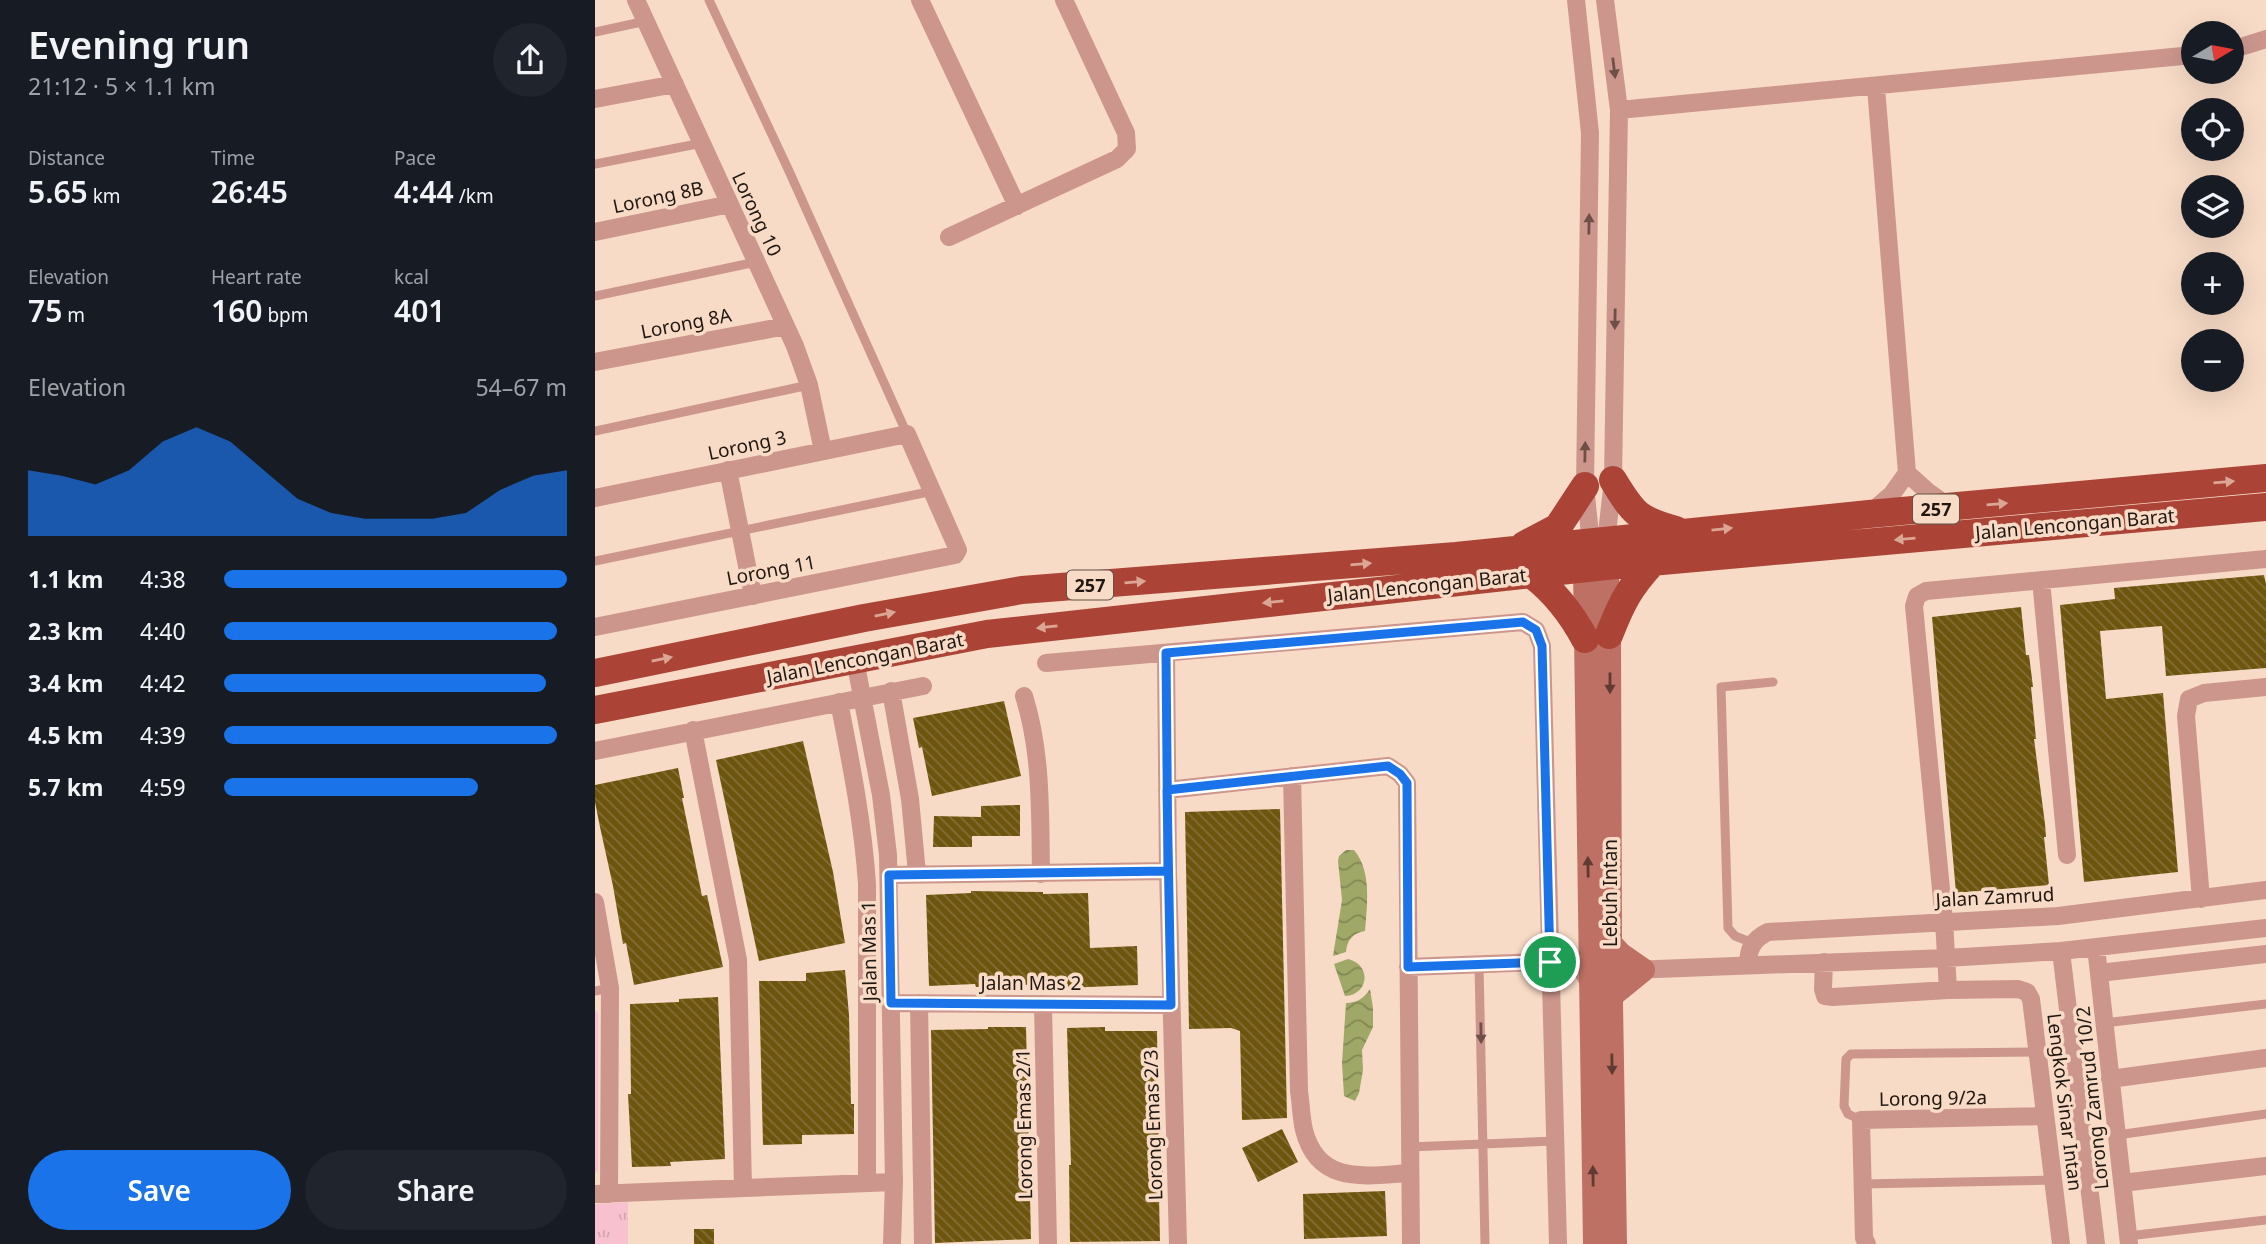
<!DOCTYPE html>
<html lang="en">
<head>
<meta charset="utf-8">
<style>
	:root { --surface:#171b24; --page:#20242c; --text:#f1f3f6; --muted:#9ea1a6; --accent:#1a73e8 }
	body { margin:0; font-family:"Noto Sans",sans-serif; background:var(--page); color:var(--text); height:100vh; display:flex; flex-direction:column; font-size:26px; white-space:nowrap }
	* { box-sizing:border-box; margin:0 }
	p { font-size:23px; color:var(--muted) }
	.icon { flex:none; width:38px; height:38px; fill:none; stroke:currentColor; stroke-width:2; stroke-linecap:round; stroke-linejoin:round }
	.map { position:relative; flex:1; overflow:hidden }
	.sheet { display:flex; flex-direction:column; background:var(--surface); width:595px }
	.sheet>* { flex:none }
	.needle { width:46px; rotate:80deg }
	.fabs { position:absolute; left:1586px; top:21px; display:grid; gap:14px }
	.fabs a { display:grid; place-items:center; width:63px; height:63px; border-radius:50%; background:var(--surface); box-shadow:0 7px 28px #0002; font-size:35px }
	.pin { position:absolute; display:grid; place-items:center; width:60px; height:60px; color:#fff; margin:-30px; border:4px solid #fff; border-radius:50%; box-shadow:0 2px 7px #0007 }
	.round { display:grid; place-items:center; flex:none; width:74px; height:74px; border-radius:37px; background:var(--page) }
	.head { display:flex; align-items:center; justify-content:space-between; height:119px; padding:0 28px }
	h1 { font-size:38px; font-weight:600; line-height:52px }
	.figures { display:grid; grid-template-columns:repeat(3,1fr); gap:10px; height:119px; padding:7px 28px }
	.figures div { display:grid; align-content:center }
	.figures b { font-size:30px; font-weight:600 }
	.figures small { font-size:19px; font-weight:400 }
	.figures p { font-size:19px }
	.chart { height:196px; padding:14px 28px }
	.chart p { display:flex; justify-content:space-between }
	.chart svg { width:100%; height:126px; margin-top:7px; fill:var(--accent); opacity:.7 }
	.primary-button { display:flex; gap:14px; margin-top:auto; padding:14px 28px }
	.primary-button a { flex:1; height:80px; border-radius:42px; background:var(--accent); color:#fff; font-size:28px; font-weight:600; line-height:80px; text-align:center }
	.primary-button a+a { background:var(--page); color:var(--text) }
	ul { padding:0 28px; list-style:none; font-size:23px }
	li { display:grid; grid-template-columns:112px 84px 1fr; align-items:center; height:52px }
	li i { height:18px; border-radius:9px; background:var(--accent) }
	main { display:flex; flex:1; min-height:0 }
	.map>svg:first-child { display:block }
</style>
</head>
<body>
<main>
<section class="sheet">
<div class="head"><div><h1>Evening run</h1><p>21:12 · 5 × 1.1 km</p></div><a class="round"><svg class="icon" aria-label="share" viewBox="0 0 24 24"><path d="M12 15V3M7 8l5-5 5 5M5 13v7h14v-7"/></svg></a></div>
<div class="figures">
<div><p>Distance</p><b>5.65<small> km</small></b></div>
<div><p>Time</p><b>26:45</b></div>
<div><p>Pace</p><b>4:44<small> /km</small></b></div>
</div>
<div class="figures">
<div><p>Elevation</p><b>75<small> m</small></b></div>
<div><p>Heart rate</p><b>160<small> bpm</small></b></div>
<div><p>kcal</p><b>401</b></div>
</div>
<div class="chart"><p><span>Elevation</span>54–67 m</p>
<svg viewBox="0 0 160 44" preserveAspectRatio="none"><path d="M0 44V21L10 23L20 26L30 21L40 11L50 6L60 11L70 21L80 31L90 36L100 38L110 38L120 38L130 36L140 28L150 23L160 21V44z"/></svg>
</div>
<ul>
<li><b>1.1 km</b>4:38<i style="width:100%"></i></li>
<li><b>2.3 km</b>4:40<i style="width:97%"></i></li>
<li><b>3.4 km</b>4:42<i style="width:94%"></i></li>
<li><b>4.5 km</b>4:39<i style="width:97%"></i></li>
<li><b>5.7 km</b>4:59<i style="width:74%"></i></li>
</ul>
<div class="primary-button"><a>Save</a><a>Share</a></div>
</section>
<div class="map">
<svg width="1671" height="1244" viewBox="0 0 1671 1244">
	<defs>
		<pattern id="park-tufts" width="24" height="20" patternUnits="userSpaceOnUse" patternTransform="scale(1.75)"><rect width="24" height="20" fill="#f8c1cf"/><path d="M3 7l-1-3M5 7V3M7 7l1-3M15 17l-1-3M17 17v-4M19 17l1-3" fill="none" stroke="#d4a5b1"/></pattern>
		<pattern id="water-waves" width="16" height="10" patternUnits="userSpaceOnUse" patternTransform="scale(1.75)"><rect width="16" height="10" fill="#9fa866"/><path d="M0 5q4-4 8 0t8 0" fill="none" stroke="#818853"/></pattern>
		<pattern id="building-back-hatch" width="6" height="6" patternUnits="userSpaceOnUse" patternTransform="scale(1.75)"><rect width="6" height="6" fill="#6e550e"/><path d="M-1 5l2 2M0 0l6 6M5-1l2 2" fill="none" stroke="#826e38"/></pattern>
	</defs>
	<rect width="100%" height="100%" fill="#f7dbc6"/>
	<path fill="url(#park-tufts)" d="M0 1010 3 1013V1170L0 1174Z
		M33 1202V1244H0V1204Z"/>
	<path fill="url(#water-waves)" d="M751 850H759C777 871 772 905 770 931 758 933 752 940 751 952L738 956 747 900 743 861 744 856Z
		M753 959C777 965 774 995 750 996L739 964Z
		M775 989 778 1008V1027L767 1050 768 1070 764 1093 760 1101 749 1096 747 1063 751 1003C762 1003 769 998 775 989Z"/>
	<path fill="url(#building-back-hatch)" d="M1669 575 1671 584V668L1571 676 1567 626 1505 631 1511 699 1568 693 1583 872 1489 882 1465 605 1520 599 1519 588Z
		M1426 607 1431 655H1434L1438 687H1436L1441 739H1439L1450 824 1451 837H1449L1454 885 1361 893 1337 617Z
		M409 701 426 776 337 796 327 747 324 748 318 718Z
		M208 741 238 872 250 943 164 961 121 760Z
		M83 768 89 798H87L107 896 112 895 128 967 39 985 31 943 28 944 18 886 5 827 0 802V785Z
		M425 805V836H377V847H338L339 816 386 817V806Z
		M685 809 692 1118 647 1120 645 1031 636 1028 594 1029 590 812Z
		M376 891 448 892V894L493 893 495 948 542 946 543 985 469 988V983L381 987 380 984 334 986 331 895 376 893Z
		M250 970 254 1015 256 1104H259V1134L207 1135V1144L168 1145 164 981H211V973Z
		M123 997 130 1159 75 1162 76 1166 37 1167 33 1094H36L35 1004 84 1002V999Z
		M393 1027H431L436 1239 340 1243 336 1030 393 1029Z
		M510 1027V1031H562L564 1166H568V1196H564L565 1241 475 1242 474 1165H476L472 1028Z
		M687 1129 703 1162 663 1182 647 1148Z
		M790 1191 792 1236 709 1239 708 1194Z
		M99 1229H119V1244H99Z"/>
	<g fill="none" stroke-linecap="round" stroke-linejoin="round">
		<path stroke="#cc968d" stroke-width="9" d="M114 0 194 171 312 434
			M0 32 51 21
			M0 164 107 143
			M0 296 161 262
			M0 431 214 385
			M0 561 338 491
			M1158 943 1140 936 1133 928 1126 687 1178 682
			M884 965 890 1244
			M0 991 15 988
			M1509 1023 1671 1004
			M1266 1120 1253 1114 1249 1106 1251 1059 1256 1054 1442 1052
			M1522 1135 1671 1114
			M814 1147 959 1141
			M1267 1184 1459 1180
			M1533 1236 1671 1220"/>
		<path stroke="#cc968d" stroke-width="18" d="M41 0 200 346 214 385 228 451
			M325 0 422 206
			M981 0 995 133 990 486 996 544
			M1010 0 1024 110 1018 480 1011 542
			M1636 50 1671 39
			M0 99 80 84
			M1024 110 1598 55
			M0 232 135 204
			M354 237 522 159 532 149 531 133 469 0
			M0 362 191 326
			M133 470 158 596
			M1312 473 1332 491 1356 508
			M0 498 312 434 363 550 360 555 0 627
			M1276 512 1297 494 1312 473 1281 87
			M1446 580 1472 855
			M571 653 573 871 583 1244
			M260 660 286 795 293 855 299 1182 297 1244
			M451 663 928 622 941 630 947 646 963 1244
			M296 691 315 799 322 873
			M429 696C447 753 445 814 446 874
			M244 702C256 763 268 823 272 884V1183
			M98 730 143 960 148 1188
			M0 751 328 686
			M697 776 704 1091C706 1104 706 1117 709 1130 723 1185 769 1176 814 1173
			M572 790 793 766 805 774 812 783 816 1244
			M294 875 573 871
			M1606 899 1591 716 1594 699 1609 693 1671 687
			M0 902 15 988 14 1194
			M1501 947 1534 1244
			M1466 951 1501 1244
			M1229 962 1228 989 1230 996 1238 997 1353 990 1423 989 1432 992 1436 999 1466 1244
			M1153 965C1153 949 1158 939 1173 932L1463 916 1671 890
			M813 967 972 961 985 967 995 984
			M1036 970 1351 958 1466 951 1671 928
			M1504 973 1671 954
			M1353 990 1349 921 1319 606 1322 596 1331 591 1671 559
			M296 1003 576 1005
			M324 1003 328 1244
			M448 1004 453 1244
			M1515 1079 1671 1058
			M1527 1183 1671 1166
			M0 1194 299 1182
			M1272 1244 1269 1238 1266 1120 1450 1116"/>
		<path stroke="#bd7063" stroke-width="24" d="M1011 546 1014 635 1015 943 1020 1244
			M995 549 990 569 1000 1244
			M1015 943 1025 954 1048 970 1016 996"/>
		<path stroke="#ab4437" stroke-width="28" d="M1018 480C1038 513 1043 520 1081 530
			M929 545 963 527 990 486
			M936 574C960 592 976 613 990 639
			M1014 635C1027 602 1034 588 1058 562
			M0 673 269 618 427 590 861 556 1274 514 1671 478
			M0 710 392 634 1011 566 1671 507"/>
	</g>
	<defs><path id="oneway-solid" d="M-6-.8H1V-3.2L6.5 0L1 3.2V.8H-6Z" transform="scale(1.75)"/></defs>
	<g fill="#6e5048">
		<use href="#oneway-solid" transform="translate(1019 68) rotate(83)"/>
		<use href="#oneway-solid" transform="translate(994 224) rotate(-89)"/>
		<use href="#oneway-solid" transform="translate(1020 319) rotate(91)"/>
		<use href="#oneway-solid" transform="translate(990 452) rotate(-89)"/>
		<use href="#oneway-solid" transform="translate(886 1033) rotate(89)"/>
	</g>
	<g fill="#dca694">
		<use href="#oneway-solid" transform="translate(1629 482) rotate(-5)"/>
		<use href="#oneway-solid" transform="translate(1402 504) rotate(-5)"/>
		<use href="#oneway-solid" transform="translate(1127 529) rotate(-6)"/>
		<use href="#oneway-solid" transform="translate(1310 539) rotate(175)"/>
		<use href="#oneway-solid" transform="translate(766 564) rotate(-5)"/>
		<use href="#oneway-solid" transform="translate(540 582) rotate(-5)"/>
		<use href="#oneway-solid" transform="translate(678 602) rotate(174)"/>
		<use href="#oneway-solid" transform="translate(290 614) rotate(-11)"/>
		<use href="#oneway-solid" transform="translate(452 627) rotate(174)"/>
		<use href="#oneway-solid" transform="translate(67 659) rotate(-11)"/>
	</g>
	<g fill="#5f3b31">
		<use href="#oneway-solid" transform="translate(1015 683) rotate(90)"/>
		<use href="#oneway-solid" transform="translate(993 867) rotate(-91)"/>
		<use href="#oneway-solid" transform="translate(1017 1064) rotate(89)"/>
		<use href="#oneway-solid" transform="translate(998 1176) rotate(-91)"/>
	</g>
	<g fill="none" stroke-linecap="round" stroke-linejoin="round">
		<defs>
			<path id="route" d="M955 962 813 967 812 783 805 774 793 766 572 790 576 1005 296 1003 294 875 573 871 571 653 928 622 941 630 947 646 955 962"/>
		</defs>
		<use href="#route" stroke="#fff" stroke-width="14"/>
		<use href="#route" stroke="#1a73e8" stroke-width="9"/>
	</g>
	<g text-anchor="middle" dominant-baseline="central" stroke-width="7" stroke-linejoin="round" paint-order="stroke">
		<g fill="#f7dbc6" stroke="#615247" stroke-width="2">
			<rect x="1318" y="494.5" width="46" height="29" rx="5"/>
			<rect x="472" y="570.5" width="46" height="29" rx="5"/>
		</g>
		<g font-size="18" font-weight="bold" fill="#211710">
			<text x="1341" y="509">257</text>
			<text x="495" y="585">257</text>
		</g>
		<g font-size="19" fill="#211710" stroke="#f7dbc6">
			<text transform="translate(63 197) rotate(-12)">Lorong 8B</text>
			<text transform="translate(162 214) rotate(65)">Lorong 10</text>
			<text transform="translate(91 323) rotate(-11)">Lorong 8A</text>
			<text transform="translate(152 445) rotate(-12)">Lorong 3</text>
			<text transform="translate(1480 524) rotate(-5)">Jalan Lencongan Barat</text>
			<text transform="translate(176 570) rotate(-11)">Lorong 11</text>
			<text transform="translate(832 585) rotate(-6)">Jalan Lencongan Barat</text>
			<text transform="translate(270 658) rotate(-11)">Jalan Lencongan Barat</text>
			<text transform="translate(1015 893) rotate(-90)">Lebuh Intan</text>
			<text transform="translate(1400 897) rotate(-3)">Jalan Zamrud</text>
			<text transform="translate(274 951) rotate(-91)">Jalan Mas 1</text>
			<text x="436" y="983">Jalan Mas 2</text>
			<text transform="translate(1338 1098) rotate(-1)">Lorong 9/2a</text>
			<text transform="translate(1497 1098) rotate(-96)">Lorong Zamrud 10/2</text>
			<text transform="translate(1470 1102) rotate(83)">Lengkok Sinar Intan</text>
			<text transform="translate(429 1124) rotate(-91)">Lorong Emas 2/1</text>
			<text transform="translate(558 1125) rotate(-92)">Lorong Emas 2/3</text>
		</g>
	</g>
</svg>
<div class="fabs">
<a><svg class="needle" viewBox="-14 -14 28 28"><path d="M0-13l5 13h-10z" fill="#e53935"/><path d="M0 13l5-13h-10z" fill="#9ea1a6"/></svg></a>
<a><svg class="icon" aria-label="locate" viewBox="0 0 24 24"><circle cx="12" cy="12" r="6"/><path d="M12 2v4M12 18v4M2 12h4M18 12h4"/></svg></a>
<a><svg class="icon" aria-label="layers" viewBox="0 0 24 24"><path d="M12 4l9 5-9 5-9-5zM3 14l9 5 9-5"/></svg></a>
<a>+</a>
<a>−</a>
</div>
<div class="pin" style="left:955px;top:962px;background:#1e9e55"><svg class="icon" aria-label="arrive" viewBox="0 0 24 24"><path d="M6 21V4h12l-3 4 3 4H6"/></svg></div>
</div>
</main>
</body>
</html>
